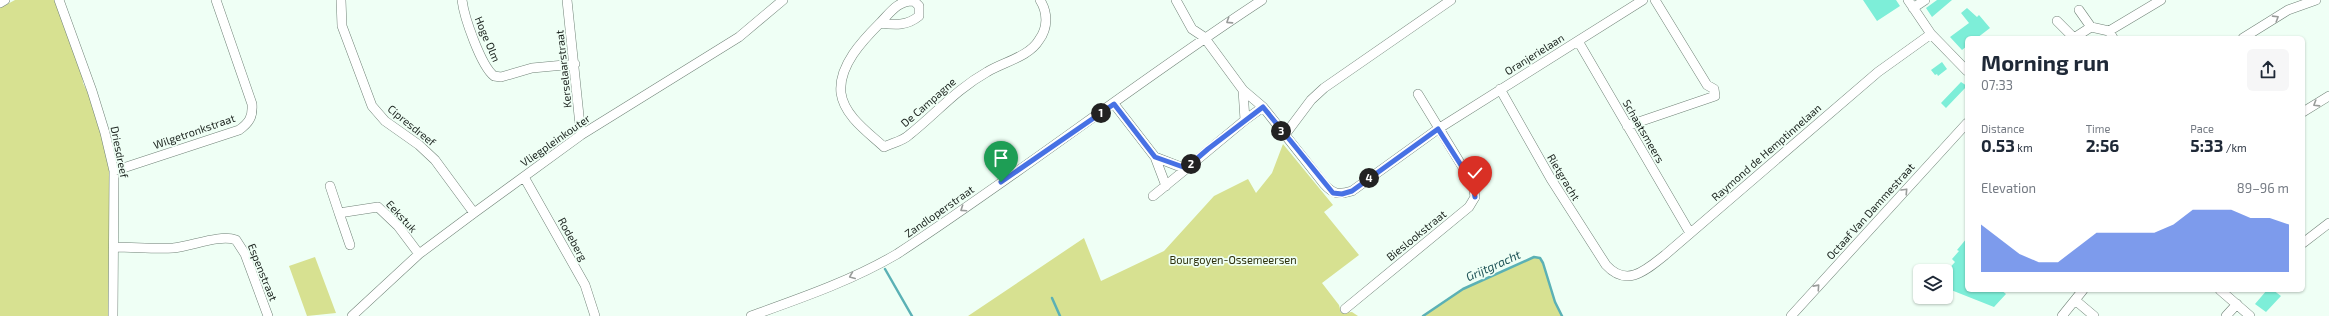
<!DOCTYPE html>
<html lang="en">
<head>
<meta charset="utf-8">
<style>
	:root { --surface:#fff; --page:#f6f6f7; --text:#1f2937; --muted:#747a83; --accent:#4771e4 }
	body { margin:0; font-family:"Exo 2",sans-serif; background:var(--page); color:var(--text); height:100vh; display:flex; flex-direction:column; font-size:15px; white-space:nowrap }
	* { box-sizing:border-box; margin:0 }
	p { font-size:13px; color:var(--muted) }
	.icon { flex:none; width:22px; height:22px; fill:none; stroke:currentColor; stroke-width:2; stroke-linecap:round; stroke-linejoin:round }
	.map { position:relative; flex:1; overflow:hidden }
	.details { position:absolute; left:1965px; top:36px; width:340px; height:256px; display:flex; flex-direction:column; background:var(--surface); border-radius:6px; box-shadow:0 1px 3px #0004 }
	.details>* { flex:none }
	.fabs { position:absolute; left:1913px; top:264px; display:grid; gap:8px }
	.fabs a { display:grid; place-items:center; width:40px; height:40px; border-radius:6px; background:var(--surface); box-shadow:0 1px 3px #0004; font-size:20px }
	.pin { position:absolute; display:grid; place-items:center; width:34px; height:34px; color:#fff; margin:-41px -17px; border-radius:50% 50% 50% 0; rotate:-45deg; box-shadow:0 0 4px #0007 }
	.pin .icon { rotate:45deg }
	.km { position:absolute; width:20px; height:20px; margin:-10px; border-radius:50%; background:#222; color:#fff; font-size:11px; line-height:20px; text-align:center }
	.round { display:grid; place-items:center; flex:none; width:42px; height:42px; border-radius:6px; background:var(--page) }
	.summary { display:flex; align-items:center; justify-content:space-between; height:68px; padding:0 16px }
	h1 { font-size:22px; font-weight:700; line-height:30px }
	.figures { display:grid; grid-template-columns:repeat(3,1fr); gap:6px; height:68px; padding:4px 16px }
	.figures div { display:grid; align-content:center }
	.figures b { font-size:17px; font-weight:700 }
	.figures small { font-size:11px; font-weight:400 }
	.figures p { font-size:11px }
	.chart { height:112px; padding:8px 16px }
	.chart p { display:flex; justify-content:space-between }
	.chart svg { width:100%; height:72px; margin-top:4px; fill:var(--accent); opacity:.7 }
	.map>svg:first-child { display:block }
</style>
</head>
<body>
<div class="map">
<svg width="2329" height="316" viewBox="0 0 2329 316">
	<rect width="100%" height="100%" fill="#effff5"/>
	<path fill="#d7e191" d="M15 0H56L82 74 83 83 92 101 107 157 110 176 109 316H0V8Z
		M1283 144 1333 205 1324 212 1359 255 1322 283 1339 305 1341 313 1352 312 1358 316H968L1084 238 1101 281 1164 251 1214 196 1248 179 1256 193 1272 173Z
		M315 257 336 313 307 316 289 266Z
		M1534 257 1540 258 1543 263 1555 302 1562 316H1423L1463 289Z"/>
	<g fill="none" stroke-linecap="round" stroke-linejoin="round">
		<path stroke="#5bb1b5" stroke-width="2.5" d="M885 269 912 316
			M1052 298 1060 316
			M1423 316 1463 289 1534 257 1540 258 1543 263 1555 302 1562 316"/>
	</g>
	<path fill="#7deed8" d="M1863 0H1896L1900 6 1877 21Z
		M1937 0H1952L1932 17 1926 8Z
		M1967 8 1977 17 1979 15 1990 28 1977 38H1967V46L1962 50 1950 37 1969 23 1961 13Z
		M1942 62 1947 69 1938 76 1937 74 1935 75 1931 70Z
		M1961 82 1967 86 1946 108 1941 103Z
		M1967 238V290H2001L2006 294 1994 307 1946 288V272L1955 262 1952 259 1959 251 1957 250Z
		M2267 290H2273L2281 296 2266 312 2255 304Z"/>
	<g fill="none" stroke-linecap="round" stroke-linejoin="round">
		<defs>
			<path id="minor" d="M59 0 92 91 105 133 114 171 113 316
				M341 0 342 26 372 106 385 121 419 145 435 160 474 213
				M462 0C464 17 481 66 494 76L501 77 532 68 575 64
				M567 0 581 135
				M1176 0 1192 29 1204 37 1243 90 1263 107 1324 184C1333 194 1338 195 1352 191L1438 129 1643 0
				M1908 0 1931 34 1967 71
				M0 3 5 0
				M1913 8 1925 0
				M2079 10 2091 27 2109 31
				M2057 21 2074 38 2091 27
				M880 23C895 25 907 26 919 16V6L914 1C898 0 890 13 880 23 863 40 838 66 841 93 844 116 869 133 884 147 892 143 903 141 909 135 937 113 955 90 987 72 1003 62 1029 57 1039 40 1048 28 1048 13 1040 0
				M2113 38 2109 31 2161 0
				M2243 38 2288 10 2316 0
				M1578 41 1690 233
				M1500 89 1551 179 1606 265C1627 288 1646 270 1665 255L1878 72 1931 34
				M1114 104 1155 157 1186 169 1245 120 1243 90
				M2303 112 2329 96
				M1245 120 1263 107
				M1627 126 1715 96 1714 89 1707 85 1704 80 1655 0
				M1284 136 1311 100 1324 88 1451 0
				M1155 157 1166 186
				M114 171 239 130C249 123 253 117 252 104L216 0
				M524 177 585 285 595 316
				M330 186 339 213 378 207 398 226 419 254
				M1153 196 1186 169
				M339 213 350 245
				M2303 243 2329 223
				M115 247C134 247 154 249 173 248 193 246 220 234 236 240L245 254 268 316
				M2220 290 2250 316
				M2075 300 2094 316
				M1345 309 1469 207 1475 197 1473 184 1418 94
				M352 316 419 254 474 213 581 135 739 37 783 0
				M751 316C801 298 851 281 897 254 1021 173 1138 81 1262 0
				M1791 316 1967 123
				M2062 316 2083 290
				M2226 316 2237 304"/>
		</defs>
		<use href="#minor" stroke="#718378" stroke-width="10"/>
		<use href="#minor" stroke="#fff" stroke-width="9"/>
	</g>
	<defs><path id="oneway-chevron" d="M-2-3.5L2.5 0L-2 3.5" fill="none" stroke-width="1.6" stroke-linecap="round" stroke-linejoin="round"/></defs>
	<g stroke="#999c9a">
		<use href="#oneway-chevron" transform="translate(2276 18) rotate(-32)"/>
		<use href="#oneway-chevron" transform="translate(1229 21) rotate(147)"/>
		<use href="#oneway-chevron" transform="translate(2316 104) rotate(148)"/>
		<use href="#oneway-chevron" transform="translate(1905 191) rotate(-47)"/>
		<use href="#oneway-chevron" transform="translate(963 209) rotate(146)"/>
		<use href="#oneway-chevron" transform="translate(852 276) rotate(157)"/>
		<use href="#oneway-chevron" transform="translate(1817 287) rotate(-48)"/>
	</g>
	<g fill="none" stroke-linecap="round" stroke-linejoin="round">
		<defs>
			<path id="route" d="M1001 182 1114 104 1155 157 1186 168 1208 149 1263 107 1333 193 1342 194 1352 191 1438 129 1473 184 1475 197"/>
		</defs>
		<use href="#route" stroke="#fff" stroke-width="8"/>
		<use href="#route" stroke="#4771e4" stroke-width="5"/>
	</g>
	<g text-anchor="middle" dominant-baseline="central" stroke-width="3.5" stroke-linejoin="round" paint-order="stroke">
		<g font-size="11" fill="#1c241f" stroke="#effff5">
			<text transform="translate(488 39) rotate(67)">Hoge Olm</text>
			<text transform="translate(1534 54) rotate(-32)">Oranjerielaan</text>
			<text transform="translate(563 69) rotate(-96)">Kerselaarstraat</text>
			<text transform="translate(928 102) rotate(-41)">De Campagne</text>
			<text transform="translate(412 125) rotate(39)">Cipresdreef</text>
			<text transform="translate(194 131) rotate(-19)">Wilgetronkstraat</text>
			<text transform="translate(1644 131) rotate(60)">Schaatsmeers</text>
			<text transform="translate(555 140) rotate(-35)">Vliegpleinkouter</text>
			<text transform="translate(120 152) rotate(79)">Driesdreef</text>
			<text transform="translate(1766 152) rotate(-41)">Raymond de Hemptinnelaan</text>
			<text transform="translate(1564 177) rotate(59)">Rietgracht</text>
			<text transform="translate(939 211) rotate(-35)">Zandloperstraat</text>
			<text transform="translate(1870 211) rotate(-48)">Octaaf Van Dammestraat</text>
			<text transform="translate(402 216) rotate(47)">Eekstuk</text>
			<text transform="translate(1416 235) rotate(-39)">Bieslookstraat</text>
			<text transform="translate(573 239) rotate(61)">Rodeberg</text>
			<text transform="translate(263 272) rotate(68)">Espenstraat</text>
		</g>
		<g font-size="11" fill="#2d300b" stroke="#effff5">
			<text x="1233" y="259">Bourgoyen-Ossemeersen</text>
		</g>
		<g font-size="12" font-style="italic" fill="#205558" stroke="#effff5">
			<text transform="translate(1493 265) rotate(-24)">Grijtgracht</text>
		</g>
	</g>
</svg>
<div class="fabs">
<a><svg class="icon" aria-label="layers" viewBox="0 0 24 24"><path d="M12 4l9 5-9 5-9-5zM3 14l9 5 9-5"/></svg></a>
</div>
<div class="pin" style="left:1001px;top:182px;background:#1e9e55"><svg class="icon" aria-label="arrive" viewBox="0 0 24 24"><path d="M6 21V4h12l-3 4 3 4H6"/></svg></div>
<div class="pin" style="left:1475px;top:197px;background:#d93025"><svg class="icon" aria-label="check" viewBox="0 0 24 24"><path d="M5 12l5 5 9-10"/></svg></div>
<b class="km" style="left:1101px;top:113px">1</b>
<b class="km" style="left:1191px;top:164px">2</b>
<b class="km" style="left:1281px;top:131px">3</b>
<b class="km" style="left:1369px;top:178px">4</b>
<section class="details">
<div class="summary"><div><h1>Morning run</h1><p>07:33</p></div><a class="round"><svg class="icon" aria-label="share" viewBox="0 0 24 24"><path d="M12 15V3M7 8l5-5 5 5M5 13v7h14v-7"/></svg></a></div>
<div class="figures">
<div><p>Distance</p><b>0.53<small> km</small></b></div>
<div><p>Time</p><b>2:56</b></div>
<div><p>Pace</p><b>5:33<small> /km</small></b></div>
</div>
<div class="chart"><p><span>Elevation</span>89–96 m</p>
<svg viewBox="0 0 160 44" preserveAspectRatio="none"><path d="M0 44V15L10 24L20 33L30 38L40 38L50 29L60 20L70 20L80 20L90 20L100 15L110 6L120 6L130 6L140 11L150 11L160 15V44z"/></svg>
</div>
</section>
</div>
</body>
</html>
